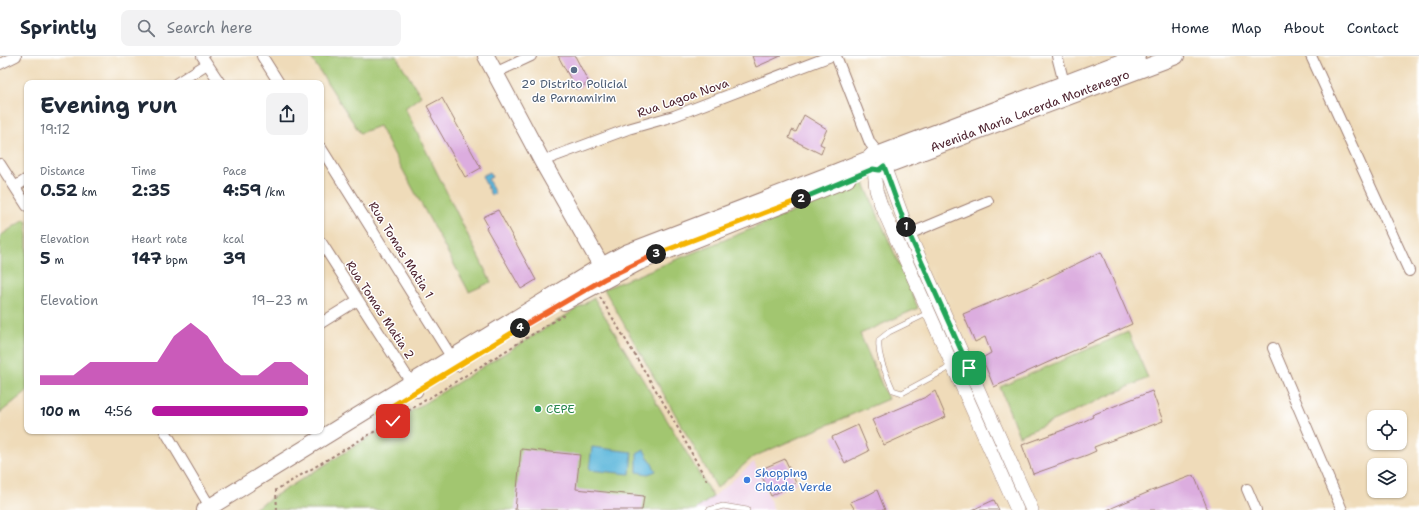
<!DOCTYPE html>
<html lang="en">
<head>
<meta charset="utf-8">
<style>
	:root { --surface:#fff; --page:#f2f2f3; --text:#1f2937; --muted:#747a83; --line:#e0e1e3; --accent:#b5179e }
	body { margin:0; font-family:"Shantell Sans",sans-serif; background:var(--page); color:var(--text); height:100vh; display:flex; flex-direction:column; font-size:15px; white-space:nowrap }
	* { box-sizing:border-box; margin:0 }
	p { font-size:13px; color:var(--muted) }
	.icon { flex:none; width:22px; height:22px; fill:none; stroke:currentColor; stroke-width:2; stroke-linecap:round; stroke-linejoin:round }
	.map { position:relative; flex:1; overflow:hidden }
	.side { position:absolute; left:24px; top:24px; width:300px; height:354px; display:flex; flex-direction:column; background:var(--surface); border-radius:8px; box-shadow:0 1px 3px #0004 }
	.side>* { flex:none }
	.buttons { position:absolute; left:1367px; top:354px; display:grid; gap:8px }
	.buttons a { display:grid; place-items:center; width:40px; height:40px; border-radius:8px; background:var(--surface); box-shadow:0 1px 3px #0004; font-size:20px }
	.pin { position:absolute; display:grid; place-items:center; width:34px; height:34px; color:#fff; margin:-17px; border-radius:8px; box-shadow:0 2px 6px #0006 }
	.km { position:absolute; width:20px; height:20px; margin:-10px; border-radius:50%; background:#222; color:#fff; font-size:11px; line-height:20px; text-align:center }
	.round { display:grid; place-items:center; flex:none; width:42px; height:42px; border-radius:8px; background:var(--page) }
	.summary { display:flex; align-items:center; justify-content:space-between; height:68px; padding:0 16px }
	h1 { font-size:22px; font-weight:700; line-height:30px }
	.stats { display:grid; grid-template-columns:repeat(3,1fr); gap:6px; height:68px; padding:4px 16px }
	.stats div { display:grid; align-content:center }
	.stats b { font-size:17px; font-weight:700 }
	.stats small { font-size:11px; font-weight:400 }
	.stats p { font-size:11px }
	.chart { height:112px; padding:8px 16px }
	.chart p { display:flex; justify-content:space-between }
	.chart svg { width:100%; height:72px; margin-top:4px; fill:var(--accent); opacity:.7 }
	ul { padding:0 16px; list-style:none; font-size:13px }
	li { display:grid; grid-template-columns:64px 48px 1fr; align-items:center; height:30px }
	li i { height:10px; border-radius:5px; background:var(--accent) }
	header { display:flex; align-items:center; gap:24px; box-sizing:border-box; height:56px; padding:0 20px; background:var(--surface); border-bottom:1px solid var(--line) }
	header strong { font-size:19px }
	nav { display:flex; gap:22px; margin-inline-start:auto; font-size:14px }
	.search { width:280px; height:36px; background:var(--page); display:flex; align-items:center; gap:10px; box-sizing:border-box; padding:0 14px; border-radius:8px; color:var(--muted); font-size:15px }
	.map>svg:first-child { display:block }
</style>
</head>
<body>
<header>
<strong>Sprintly</strong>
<div class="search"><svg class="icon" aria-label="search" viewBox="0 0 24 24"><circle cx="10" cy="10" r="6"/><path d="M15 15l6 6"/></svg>Search here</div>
<nav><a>Home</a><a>Map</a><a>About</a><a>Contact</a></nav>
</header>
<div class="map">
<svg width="1419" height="454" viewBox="0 0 1419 454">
	<rect width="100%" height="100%" fill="#fff"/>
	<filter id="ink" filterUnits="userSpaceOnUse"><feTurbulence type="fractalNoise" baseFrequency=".025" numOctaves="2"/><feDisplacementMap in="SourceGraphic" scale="8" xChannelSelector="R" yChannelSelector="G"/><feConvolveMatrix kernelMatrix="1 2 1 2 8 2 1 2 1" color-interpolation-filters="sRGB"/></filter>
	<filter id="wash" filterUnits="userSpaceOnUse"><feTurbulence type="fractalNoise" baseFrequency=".012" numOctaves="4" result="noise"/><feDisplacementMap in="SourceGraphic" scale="16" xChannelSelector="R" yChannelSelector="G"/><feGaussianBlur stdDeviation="0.9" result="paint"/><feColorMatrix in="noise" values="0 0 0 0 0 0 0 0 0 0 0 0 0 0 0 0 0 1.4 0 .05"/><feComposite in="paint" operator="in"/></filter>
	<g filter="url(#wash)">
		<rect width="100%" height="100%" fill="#efdbb9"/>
		<path fill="#eed0e7" d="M754 406 774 454H695L713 441Z"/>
		<path fill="#a2c670" stroke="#76724e" d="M310 0H396L421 40 405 52 491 226 469 236 379 70 360 77Z
			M864 127 918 252 860 278 888 343 753 401 717 432 604 233Z
			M25 163 27 167V335L0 357V180Z
			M594 242 713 441 695 454H252Z
			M1128 276 1148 322 1019 380 1000 331Z"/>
		<path fill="#5db7db" stroke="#546b83" d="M489 116 492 121 488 123 495 138 491 139 482 120Z
			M592 391 632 396 630 418 589 414Z
			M644 394 656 415 648 418 637 416V398Z"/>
		<g id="blocks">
			<path fill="#dcaddf" d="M558 0H575L589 27 576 33Z
				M752 0H781L756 11Z
				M442 42 481 112 465 121 431 60 432 59 427 50Z
				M804 59 827 73 820 88 824 90 821 98 789 82 792 74 796 76Z
				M498 154 536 224 521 233 486 172 488 170 483 161Z
				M1101 196 1132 268 994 331 982 302 991 297 985 281 975 286 963 258 1028 231Z
				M935 335 946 361 884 389 872 364 926 341Z
				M1152 335 1163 365 1094 391 1096 395 1087 399 1033 418 1022 389 1074 370 1093 361 1092 359Z
				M858 369 869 395 845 407 832 381Z
				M521 393 580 399 576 433 644 440 642 454H515Z
				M785 403 796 427 771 440 759 414Z
				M1194 419 1208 454H1107L1151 435Z
				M877 434 885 454H855L850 446 868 439Z
				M994 444 999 454H972Z"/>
		</g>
	</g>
	<g filter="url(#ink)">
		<use href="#blocks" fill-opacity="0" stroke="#9c7d72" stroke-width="1"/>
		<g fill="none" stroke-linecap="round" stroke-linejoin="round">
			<defs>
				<path id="service" d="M928 257 889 276 879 284C877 301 887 319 893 334L902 337 945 314 952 308
					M709 454 723 450 747 454"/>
				<path id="minor" d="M202 0 220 27
					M262 0 279 27
					M836 0 870 87 879 98
					M1057 0 1064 27
					M1311 0 1409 215
					M0 8 16 0
					M495 17 531 0
					M177 27 207 8
					M321 92 457 310
					M542 105 628 73 674 60 831 0
					M0 108 27 150
					M15 131 27 123
					M909 178 988 145
					M321 186 417 336
					M321 267 358 244
					M1273 292 1342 454
					M165 375 212 454
					M1247 433 1256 454"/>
				<path id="tertiary" d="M884 110 909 178 1032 454
					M874 113 876 134 881 149 1017 454"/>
				<g id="primary">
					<path d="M486 0 542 105 606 218"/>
					<path id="s1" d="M884 110 1176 0"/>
					<path d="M564 246 639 206 847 123"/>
					<path d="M205 454 598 212 626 197 834 117 869 103 874 98H880L1137 0"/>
				</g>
			</defs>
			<use href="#service" stroke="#9c7d72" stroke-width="6"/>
			<use href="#minor" stroke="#9c7d72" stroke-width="12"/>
			<use href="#tertiary" stroke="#9c7d72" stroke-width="14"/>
			<use href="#primary" stroke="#9c7d72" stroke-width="18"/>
			<path stroke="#9c7d72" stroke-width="2" stroke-dasharray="3 3" stroke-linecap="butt" d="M600 241 669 356 707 425
				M382 359 392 365
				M277 454 276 434 377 374 564 259"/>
			<use href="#service" stroke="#fff" stroke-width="5"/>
			<use href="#minor" stroke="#fff" stroke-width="10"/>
			<use href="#tertiary" stroke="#fff" stroke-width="13"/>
			<use href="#primary" stroke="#fff" stroke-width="16"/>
		</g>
	</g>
	<g fill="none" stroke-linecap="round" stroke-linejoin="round" filter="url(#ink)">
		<defs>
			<path id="split-1" d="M906 171 969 312"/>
			<path id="split-2" d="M801 143 873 113 879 114 884 110 906 171"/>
			<path id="split-3" d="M656 198 801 143"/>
			<path id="split-4" d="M520 272 604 223 656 198"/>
			<path id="split-5" d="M393 365 379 358 520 272"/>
		</defs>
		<use href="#split-1" stroke="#fff" stroke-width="8"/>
		<use href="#split-2" stroke="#fff" stroke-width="8"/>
		<use href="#split-3" stroke="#fff" stroke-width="8"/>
		<use href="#split-4" stroke="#fff" stroke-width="8"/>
		<use href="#split-5" stroke="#fff" stroke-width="8"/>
		<use href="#split-1" stroke="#22a559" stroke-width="5"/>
		<use href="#split-2" stroke="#22a559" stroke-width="5"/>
		<use href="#split-3" stroke="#f5b400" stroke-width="5"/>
		<use href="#split-4" stroke="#f0652b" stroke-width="5"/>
		<use href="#split-5" stroke="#f5b400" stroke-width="5"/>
	</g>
	<circle fill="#5c6f8a" stroke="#fff" stroke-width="1.5" cx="574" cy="14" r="4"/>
	<circle fill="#2e9e5b" stroke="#fff" stroke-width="1.5" cx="538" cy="353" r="4"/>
	<circle fill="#3f7fe0" stroke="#fff" stroke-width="1.5" cx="747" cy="424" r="4"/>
	<g text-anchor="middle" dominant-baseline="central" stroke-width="3" stroke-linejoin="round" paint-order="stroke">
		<g font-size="12" fill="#4e5e75" stroke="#fff">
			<text x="574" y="28">2º Distrito Policial<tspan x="574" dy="14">de Parnamirim</tspan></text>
		</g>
		<g font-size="12" fill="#4a1f2b" stroke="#fff">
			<text transform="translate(683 42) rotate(-19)">Rua Lagoa Nova</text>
			<text stroke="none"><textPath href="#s1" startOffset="156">Avenida Maria Lacerda Montenegro</textPath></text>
			<text transform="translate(401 194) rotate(58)">Rua Tomas Matia 1</text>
			<text transform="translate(380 254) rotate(57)">Rua Tomas Matia 2</text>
		</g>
		<g font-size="12" fill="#27864d" stroke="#fff" text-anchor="start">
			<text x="546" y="353">CEPE</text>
		</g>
		<g font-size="12" fill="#366cbe" stroke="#fff" text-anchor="start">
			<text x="755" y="417">Shopping<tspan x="755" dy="14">Cidade Verde</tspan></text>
		</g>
	</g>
</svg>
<div class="buttons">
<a><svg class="icon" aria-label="locate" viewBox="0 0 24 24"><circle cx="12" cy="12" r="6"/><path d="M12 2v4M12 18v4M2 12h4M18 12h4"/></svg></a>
<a><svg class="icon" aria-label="layers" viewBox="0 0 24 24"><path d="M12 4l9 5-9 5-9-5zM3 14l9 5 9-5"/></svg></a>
</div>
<div class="pin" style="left:969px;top:312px;background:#1e9e55"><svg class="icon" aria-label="arrive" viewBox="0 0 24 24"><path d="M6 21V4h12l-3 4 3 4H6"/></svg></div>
<div class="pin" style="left:393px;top:365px;background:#d93025"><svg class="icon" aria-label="check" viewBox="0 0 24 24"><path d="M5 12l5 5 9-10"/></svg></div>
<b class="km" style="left:906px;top:171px">1</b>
<b class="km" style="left:801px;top:143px">2</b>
<b class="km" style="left:656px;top:198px">3</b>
<b class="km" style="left:520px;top:272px">4</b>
<section class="side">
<div class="summary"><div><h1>Evening run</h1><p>19:12</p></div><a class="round"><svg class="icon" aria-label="share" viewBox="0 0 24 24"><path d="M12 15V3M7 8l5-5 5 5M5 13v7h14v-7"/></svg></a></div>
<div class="stats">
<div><p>Distance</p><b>0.52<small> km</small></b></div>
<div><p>Time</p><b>2:35</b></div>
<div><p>Pace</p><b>4:59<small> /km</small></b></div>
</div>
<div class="stats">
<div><p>Elevation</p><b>5<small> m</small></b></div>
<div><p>Heart rate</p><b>147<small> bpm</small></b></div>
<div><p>kcal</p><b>39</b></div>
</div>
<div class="chart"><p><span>Elevation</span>19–23 m</p>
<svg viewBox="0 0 160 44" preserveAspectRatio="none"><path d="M0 44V38L10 38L20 38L30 30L40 30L50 30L60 30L70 30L80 14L90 6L100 14L110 30L120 38L130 38L140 30L150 30L160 38V44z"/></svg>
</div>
<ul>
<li><b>100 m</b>4:56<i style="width:100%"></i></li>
</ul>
</section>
</div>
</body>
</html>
